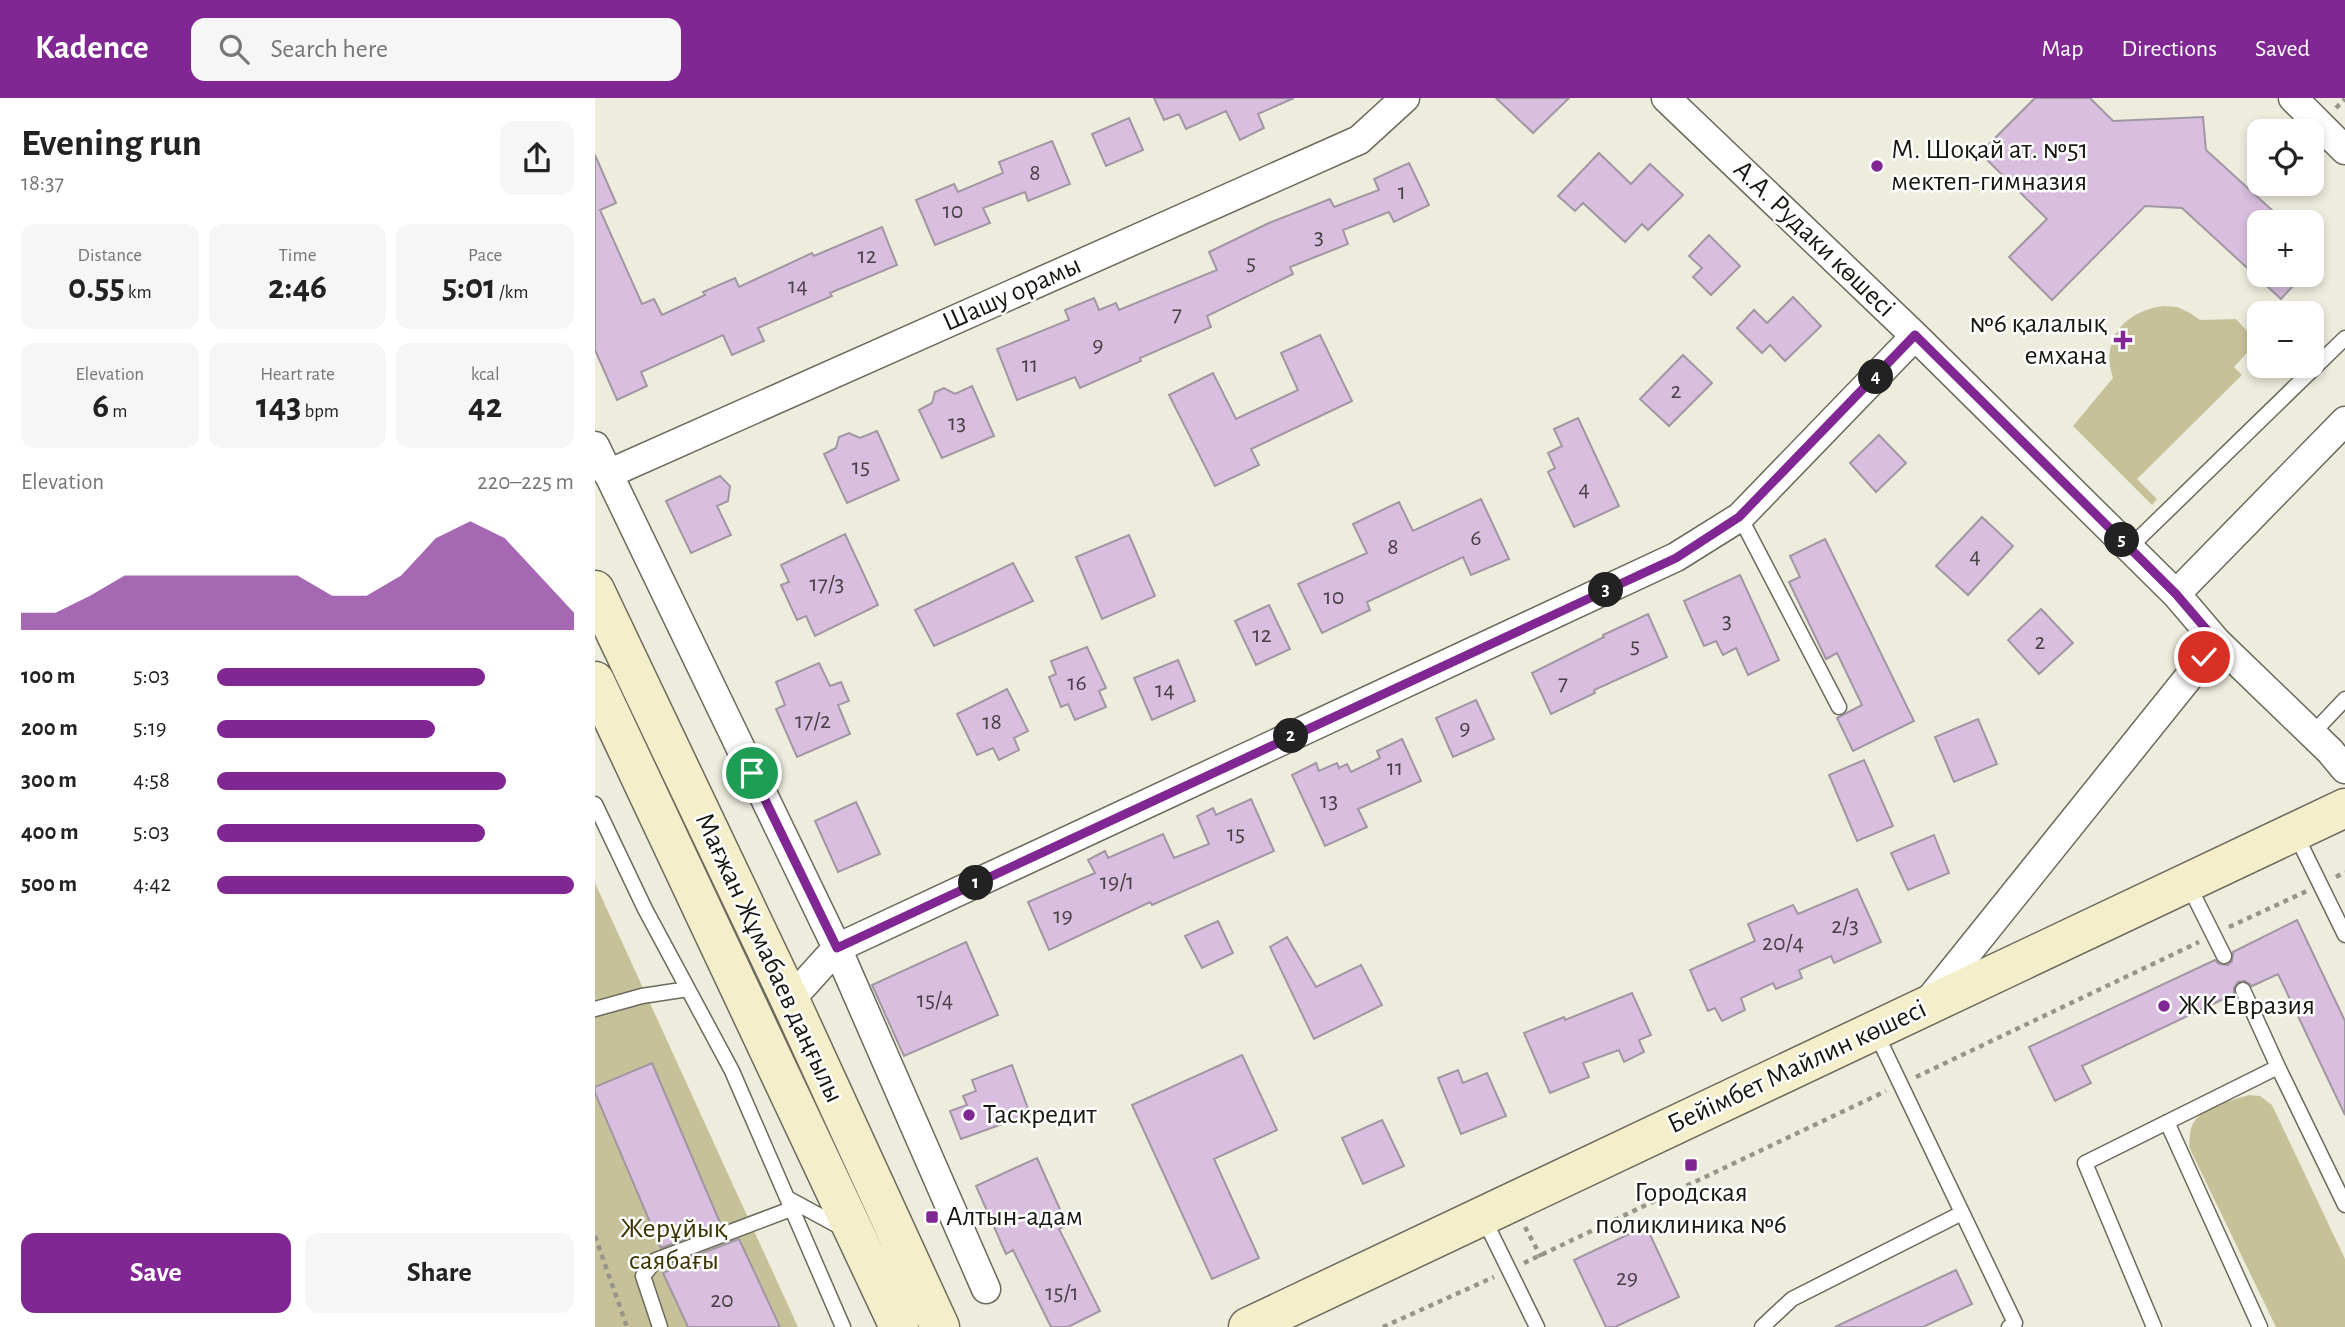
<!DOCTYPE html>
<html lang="en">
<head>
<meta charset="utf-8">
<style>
	:root { --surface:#fff; --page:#f6f6f6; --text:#222; --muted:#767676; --accent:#812794 }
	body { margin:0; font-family:"Alegreya Sans",sans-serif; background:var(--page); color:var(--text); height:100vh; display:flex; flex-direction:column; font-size:26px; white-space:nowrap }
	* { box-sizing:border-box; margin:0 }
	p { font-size:23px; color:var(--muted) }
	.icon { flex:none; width:38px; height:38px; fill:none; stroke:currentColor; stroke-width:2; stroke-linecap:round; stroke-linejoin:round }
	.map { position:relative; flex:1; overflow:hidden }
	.panel { display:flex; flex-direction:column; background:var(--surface); width:595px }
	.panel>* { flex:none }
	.controls { position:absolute; left:1652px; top:21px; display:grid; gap:14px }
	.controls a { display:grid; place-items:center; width:77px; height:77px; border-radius:14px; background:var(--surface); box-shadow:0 4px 10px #0003; font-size:35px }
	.pin { position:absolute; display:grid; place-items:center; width:60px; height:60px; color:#fff; margin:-30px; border:4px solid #fff; border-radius:50%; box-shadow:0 2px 7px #0007 }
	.km { position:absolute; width:35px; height:35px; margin:-18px; border-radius:50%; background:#222; color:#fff; font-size:19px; line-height:35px; text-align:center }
	.round { display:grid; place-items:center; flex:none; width:74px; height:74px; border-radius:14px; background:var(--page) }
	.head { display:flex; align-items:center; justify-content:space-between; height:119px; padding:0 21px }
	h1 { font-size:38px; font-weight:700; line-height:52px }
	.figures { display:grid; grid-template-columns:repeat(3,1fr); gap:10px; height:119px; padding:7px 21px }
	.figures div { display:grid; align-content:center; border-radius:14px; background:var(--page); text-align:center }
	.figures b { font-size:35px; font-weight:700 }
	.figures small { font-size:19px; font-weight:400 }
	.figures p { font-size:19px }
	.chart { height:196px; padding:14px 21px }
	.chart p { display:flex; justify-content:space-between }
	.chart svg { width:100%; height:126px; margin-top:7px; fill:var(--accent); opacity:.7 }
	.action { display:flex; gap:14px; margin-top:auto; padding:14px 21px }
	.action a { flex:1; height:80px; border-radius:14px; background:var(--accent); color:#fff; font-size:28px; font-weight:700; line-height:80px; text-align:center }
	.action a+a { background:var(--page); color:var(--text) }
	ul { padding:0 21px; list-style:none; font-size:23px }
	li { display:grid; grid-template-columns:112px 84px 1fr; align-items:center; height:52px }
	li i { height:18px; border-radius:9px; background:var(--accent) }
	header { display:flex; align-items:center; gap:42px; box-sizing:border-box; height:98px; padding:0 35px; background:var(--accent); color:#fff }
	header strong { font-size:33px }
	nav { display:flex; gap:38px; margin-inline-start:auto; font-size:24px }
	.search { width:490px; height:63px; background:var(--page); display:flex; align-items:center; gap:18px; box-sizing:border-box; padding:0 24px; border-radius:14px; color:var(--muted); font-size:26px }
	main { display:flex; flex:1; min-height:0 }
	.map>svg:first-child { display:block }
</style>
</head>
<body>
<header>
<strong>Kadence</strong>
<div class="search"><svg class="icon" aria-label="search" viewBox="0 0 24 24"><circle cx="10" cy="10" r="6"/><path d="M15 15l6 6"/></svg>Search here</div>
<nav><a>Map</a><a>Directions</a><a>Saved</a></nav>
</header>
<main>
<section class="panel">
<div class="head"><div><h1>Evening run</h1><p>18:37</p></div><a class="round"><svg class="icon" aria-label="share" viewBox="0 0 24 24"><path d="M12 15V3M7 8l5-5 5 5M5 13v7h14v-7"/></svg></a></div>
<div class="figures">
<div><p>Distance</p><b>0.55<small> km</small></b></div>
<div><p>Time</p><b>2:46</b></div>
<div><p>Pace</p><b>5:01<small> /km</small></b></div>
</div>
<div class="figures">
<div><p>Elevation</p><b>6<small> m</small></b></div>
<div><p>Heart rate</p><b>143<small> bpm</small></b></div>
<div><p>kcal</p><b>42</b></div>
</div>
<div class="chart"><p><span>Elevation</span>220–225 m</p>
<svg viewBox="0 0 160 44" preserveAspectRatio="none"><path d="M0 44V38L10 38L20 32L30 25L40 25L50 25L60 25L70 25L80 25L90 32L100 32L110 25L120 12L130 6L140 12L150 25L160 38V44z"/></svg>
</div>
<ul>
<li><b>100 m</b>5:03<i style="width:75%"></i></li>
<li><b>200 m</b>5:19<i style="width:61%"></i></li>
<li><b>300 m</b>4:58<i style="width:81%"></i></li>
<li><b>400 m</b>5:03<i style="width:75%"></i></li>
<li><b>500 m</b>4:42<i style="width:100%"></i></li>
</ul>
<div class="action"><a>Save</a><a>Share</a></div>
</section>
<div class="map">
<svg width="1750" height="1229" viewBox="0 0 1750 1229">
	<rect width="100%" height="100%" fill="#eeecdd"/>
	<path fill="#c7c19a" d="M1568 208 1582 209 1595 215 1605 222 1641 221 1662 244 1639 269 1647 277 1542 381 1562 401 1557 407 1478 328 1518 280C1505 241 1530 213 1568 208Z
		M0 785 203 1229H0Z
		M1654 997 1665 998 1677 1007 1750 1161V1229H1681L1594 1049C1595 1044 1594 1037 1596 1031 1601 1010 1635 1003 1654 997Z"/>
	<path fill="#d9bedf" stroke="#a197a3" stroke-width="2" d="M559 0H699L663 16 669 30 645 42 631 13 591 31 584 16 569 22Z
		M901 0H974L938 35Z
		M1440 0H1495L1518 23 1608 19 1611 52 1690 124H1664V177H1708L1686 201 1587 110 1550 108 1457 202 1414 159 1452 121 1385 55Z
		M534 20 548 52 511 68 497 36Z
		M457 43 475 86 433 103 430 94 388 110 395 125 340 147 321 102 359 86 363 94 408 75 404 64Z
		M1004 55 1036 86 1055 66 1088 97 1053 132 1047 126 1030 144 988 105 980 113 963 98Z
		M0 57 21 105 5 112 47 206 59 201 67 217 110 197 108 194 140 180 144 189 217 155 219 158 287 129 302 167 235 195 237 198 163 230 169 243 137 257 128 237 46 274 52 288 22 302 0 252Z
		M814 65 834 107 799 124 794 114 748 132 753 146 695 169 698 176 612 218 616 229 545 260 546 263 485 290 480 279 422 302 402 251 474 222 470 212 499 200 504 212 521 205 524 212 622 172 614 154 674 125 735 101 739 109 784 92 779 81Z
		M1114 137 1145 168 1116 197 1098 179 1107 170 1094 158Z
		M1198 199 1226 228 1190 263 1175 247 1167 255 1142 230 1159 212 1172 225Z
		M725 237 757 303 656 351 664 367 620 388 574 297 618 275 641 321 703 292 686 255Z
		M1088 257 1117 285 1074 328 1045 301Z
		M377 288 399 338 347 360 324 312 337 305 340 294 349 290 360 296Z
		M983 320 1024 408 979 429 953 374 960 370 953 355 967 348 959 331Z
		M282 333 304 382 252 405 229 356 241 350 244 339 254 335 265 340Z
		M1284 337 1311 365 1281 394 1255 365Z
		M125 378 135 388 133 403 122 408 136 437 96 455 71 403Z
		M886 401 914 461 876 477 868 459 772 504 775 512 727 535 703 486 772 455 758 426 804 404 818 433Z
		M1387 419 1418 448 1373 497 1341 468Z
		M250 436 283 507 220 538 211 518 202 522 186 487 194 484 186 467Z
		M534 437 560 498 507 521 481 459Z
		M1230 441 1319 623 1258 653 1242 620 1267 607 1242 555 1231 561 1194 484 1205 479 1195 458Z
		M418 465 438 503 339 548 320 512Z
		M1145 477 1184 562 1153 577 1141 550 1128 557 1121 543 1109 548 1089 503Z
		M674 507 695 551 661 567 640 523Z
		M1446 511 1478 545 1444 576 1413 542Z
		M1053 516 1072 559 999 592 1000 595 956 616 937 575 1009 539 1008 537Z
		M492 549 511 590 504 593 511 609 480 622 473 606 466 609 454 579 461 576 456 563Z
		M583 562 600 603 557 622 539 580Z
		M224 565 235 588 246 584 254 603 243 607 255 636 202 659 181 611 190 607 181 584Z
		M412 591 433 633 419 640 424 652 404 662 398 650 382 657 362 616Z
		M881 602 899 641 858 659 841 620Z
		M1383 621 1402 666 1359 684 1340 639Z
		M807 641 826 683 763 711 772 729 730 748 697 677 721 665 724 673 742 665 744 670 752 666 756 674 785 660 782 653Z
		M1269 662 1298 728 1262 743 1234 677Z
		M656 701 679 753 557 807 555 804 454 852 433 804 500 775 493 762 510 753 513 760 568 736 579 760 614 746 602 718 618 710 621 717Z
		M261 704 285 756 243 774 220 723Z
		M1339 737 1354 775 1313 792 1296 755Z
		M1262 791 1286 844 1239 865 1236 858 1204 872 1207 880 1181 891 1178 885 1146 900 1150 912 1127 923 1120 910 1113 913 1095 872 1160 843 1153 826 1198 807 1203 816Z
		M1702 822 1750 923V1017L1683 876 1657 888 1650 883 1643 884 1639 890V896L1487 968 1496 985 1460 1003 1434 949 1620 862 1624 866 1633 867 1637 863 1638 854Z
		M623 823 638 855 607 870 590 838Z
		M692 839 721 889 766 867 787 907 719 941 675 849Z
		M371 844 403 917 309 958 277 887Z
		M1037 895 1056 937 1044 942 1049 954 1029 964 1024 952 988 965 994 979 955 995 929 935 969 919 970 922Z
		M647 957 682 1032 619 1061 664 1160 617 1181 537 1007Z
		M57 965 126 1127 66 1150 0 995V989Z
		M417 967 435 1016 366 1041 355 1013 372 1007 368 998 381 993 377 982Z
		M863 972 868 985 892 975 911 1018 866 1036 843 980Z
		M787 1022 809 1068 768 1086 747 1040Z
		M442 1060 472 1127 464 1131 505 1213 473 1229H456L418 1152 411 1156 381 1088Z
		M1051 1128 1084 1199 1020 1229H1011L979 1162Z
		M144 1141 185 1229H93L68 1175 75 1172 74 1168Z
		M1361 1172 1377 1206 1328 1229H1240Z"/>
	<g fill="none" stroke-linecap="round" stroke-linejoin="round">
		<defs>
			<path id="lane" d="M1145 419 1244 609
				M1535 449 1750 240
				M1717 636 1750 601
				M0 706 50 811 137 973 248 1229
				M1700 735 1750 837
				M1593 786 1629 858
				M1648 892 1683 969
				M0 911 47 898 93 891
				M1280 933 1420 1225 1414 1229
				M1572 1024 1665 1229
				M192 1100 249 1131
				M888 1119 942 1229
				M65 1229 48 1178 61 1162 196 1111
				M1167 1229 1197 1201 1367 1115
				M1559 1229 1490 1065 1683 969 1750 1107"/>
			<path id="street" d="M1071 0 1320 238 1581 496 1622 544 1735 653 1750 671
				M1698 0 1750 52
				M0 348 242 850 391 1191
				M13 376 764 42 810 0
				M1581 496 1750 323
				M195 902 242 850 1081 459 1145 419 1320 238
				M1332 905 1622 544"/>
			<path id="secondary" d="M0 492 195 902 345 1229
				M0 583 304 1229
				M653 1229 1750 710"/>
		</defs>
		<use href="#lane" stroke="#6b6a5c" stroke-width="17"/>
		<use href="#street" stroke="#6b6a5c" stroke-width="31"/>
		<use href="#secondary" stroke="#6b6a5c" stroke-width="41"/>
		<path stroke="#97958a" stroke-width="4.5" stroke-dasharray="5 5" stroke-linecap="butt" d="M1741 10 1750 1
			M1741 779 1750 774
			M1634 829 1712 793
			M1321 979 1604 844
			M930 1129 946 1159
			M0 1138 32 1229
			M929 1165 1291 993
			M788 1229 899 1179"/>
		<use href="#lane" stroke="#fff" stroke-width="14"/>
		<use href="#street" stroke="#fff" stroke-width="28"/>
		<use href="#secondary" stroke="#f4eeca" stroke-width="38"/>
	</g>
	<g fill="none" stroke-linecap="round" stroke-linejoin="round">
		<defs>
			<path id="route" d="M157 675 242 850 1081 460 1144 419 1320 237 1581 496 1622 544 1609 559"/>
		</defs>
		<use href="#route" stroke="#fff" stroke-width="14"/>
		<use href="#route" stroke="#812794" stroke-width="9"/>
	</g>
	<g fill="#812794" stroke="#fff" stroke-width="2.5">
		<circle cx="1282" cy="68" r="7"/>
		<path d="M1524.5 231.5h7v7h7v7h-7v7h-7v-7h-7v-7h7z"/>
		<circle cx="1569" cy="908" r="7"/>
		<circle cx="374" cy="1017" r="7"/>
		<rect x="1089" y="1060" width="14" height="14" rx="3.5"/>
		<rect x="330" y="1112" width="14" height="14" rx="3.5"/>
	</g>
	<g text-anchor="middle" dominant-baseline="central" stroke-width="5" stroke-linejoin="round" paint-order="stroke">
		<g font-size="24" fill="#484145">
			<text x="440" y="75">8</text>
			<text x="807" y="94">1</text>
			<text x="358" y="113">10</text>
			<text x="724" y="139">3</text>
			<text x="272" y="158">12</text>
			<text x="656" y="165">5</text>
			<text x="203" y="188">14</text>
			<text x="582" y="216">7</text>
			<text x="503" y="247">9</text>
			<text x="435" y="267">11</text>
			<text x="1081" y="293">2</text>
			<text x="362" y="325">13</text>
			<text x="266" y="369">15</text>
			<text x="989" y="391">4</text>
			<text x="881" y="440">6</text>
			<text x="798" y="449">8</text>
			<text x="1380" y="458">4</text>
			<text x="232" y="486">17/3</text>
			<text x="739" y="499">10</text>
			<text x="1132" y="523">3</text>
			<text x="667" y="537">12</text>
			<text x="1445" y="544">2</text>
			<text x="1040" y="548">5</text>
			<text x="482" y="585">16</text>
			<text x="968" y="585">7</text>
			<text x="570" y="592">14</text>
			<text x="218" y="623">17/2</text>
			<text x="397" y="624">18</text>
			<text x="870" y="630">9</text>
			<text x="800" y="670">11</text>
			<text x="734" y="703">13</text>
			<text x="641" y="736">15</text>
			<text x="522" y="784">19/1</text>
			<text x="468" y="818">19</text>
			<text x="1250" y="828">2/3</text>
			<text x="1188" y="845">20/4</text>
			<text x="340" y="902">15/4</text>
			<text x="1032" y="1180">29</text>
			<text x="467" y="1195">15/1</text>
			<text x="127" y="1202">20</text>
		</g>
		<g font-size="28" fill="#181712" stroke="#fff" text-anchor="start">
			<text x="1296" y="52">М. Шоқай ат. №51<tspan x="1296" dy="32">мектеп-гимназия</tspan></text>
			<text x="1512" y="226" text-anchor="end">№6 қалалық<tspan x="1512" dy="32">емхана</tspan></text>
			<text x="1583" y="908">ЖК Евразия</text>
			<text x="388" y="1017">Таскредит</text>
			<text x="1096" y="1095" text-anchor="middle">Городская<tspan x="1096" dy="32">поликлиника №6</tspan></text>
			<text x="351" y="1119">Алтын-адам</text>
		</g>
		<g font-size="28" fill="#181712" stroke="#fff">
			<text transform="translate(1219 141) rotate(44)">А.А. Рудаки көшесі</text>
			<text transform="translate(417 196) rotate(-24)">Шашу орамы</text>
			<text transform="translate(174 860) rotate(65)">Мағжан Жұмабаев даңғылы</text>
			<text transform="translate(1202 969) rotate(-25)">Бейімбет Майлин көшесі</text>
		</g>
		<g font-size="28" fill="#3c3400" stroke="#fff">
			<text x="79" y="1131">Жерұйық<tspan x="79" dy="32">саябағы</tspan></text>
		</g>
	</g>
</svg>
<div class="controls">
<a><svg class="icon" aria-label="locate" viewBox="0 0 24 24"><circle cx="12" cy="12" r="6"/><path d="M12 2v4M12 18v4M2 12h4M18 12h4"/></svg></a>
<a>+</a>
<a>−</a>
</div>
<div class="pin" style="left:157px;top:675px;background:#1e9e55"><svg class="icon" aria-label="arrive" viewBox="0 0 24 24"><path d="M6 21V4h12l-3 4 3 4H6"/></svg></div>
<div class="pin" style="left:1609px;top:559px;background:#d93025"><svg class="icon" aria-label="check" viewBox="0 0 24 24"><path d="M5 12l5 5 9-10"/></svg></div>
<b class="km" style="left:381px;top:785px">1</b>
<b class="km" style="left:696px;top:638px">2</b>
<b class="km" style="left:1011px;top:492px">3</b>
<b class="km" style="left:1281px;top:279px">4</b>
<b class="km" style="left:1527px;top:442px">5</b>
</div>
</main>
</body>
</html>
